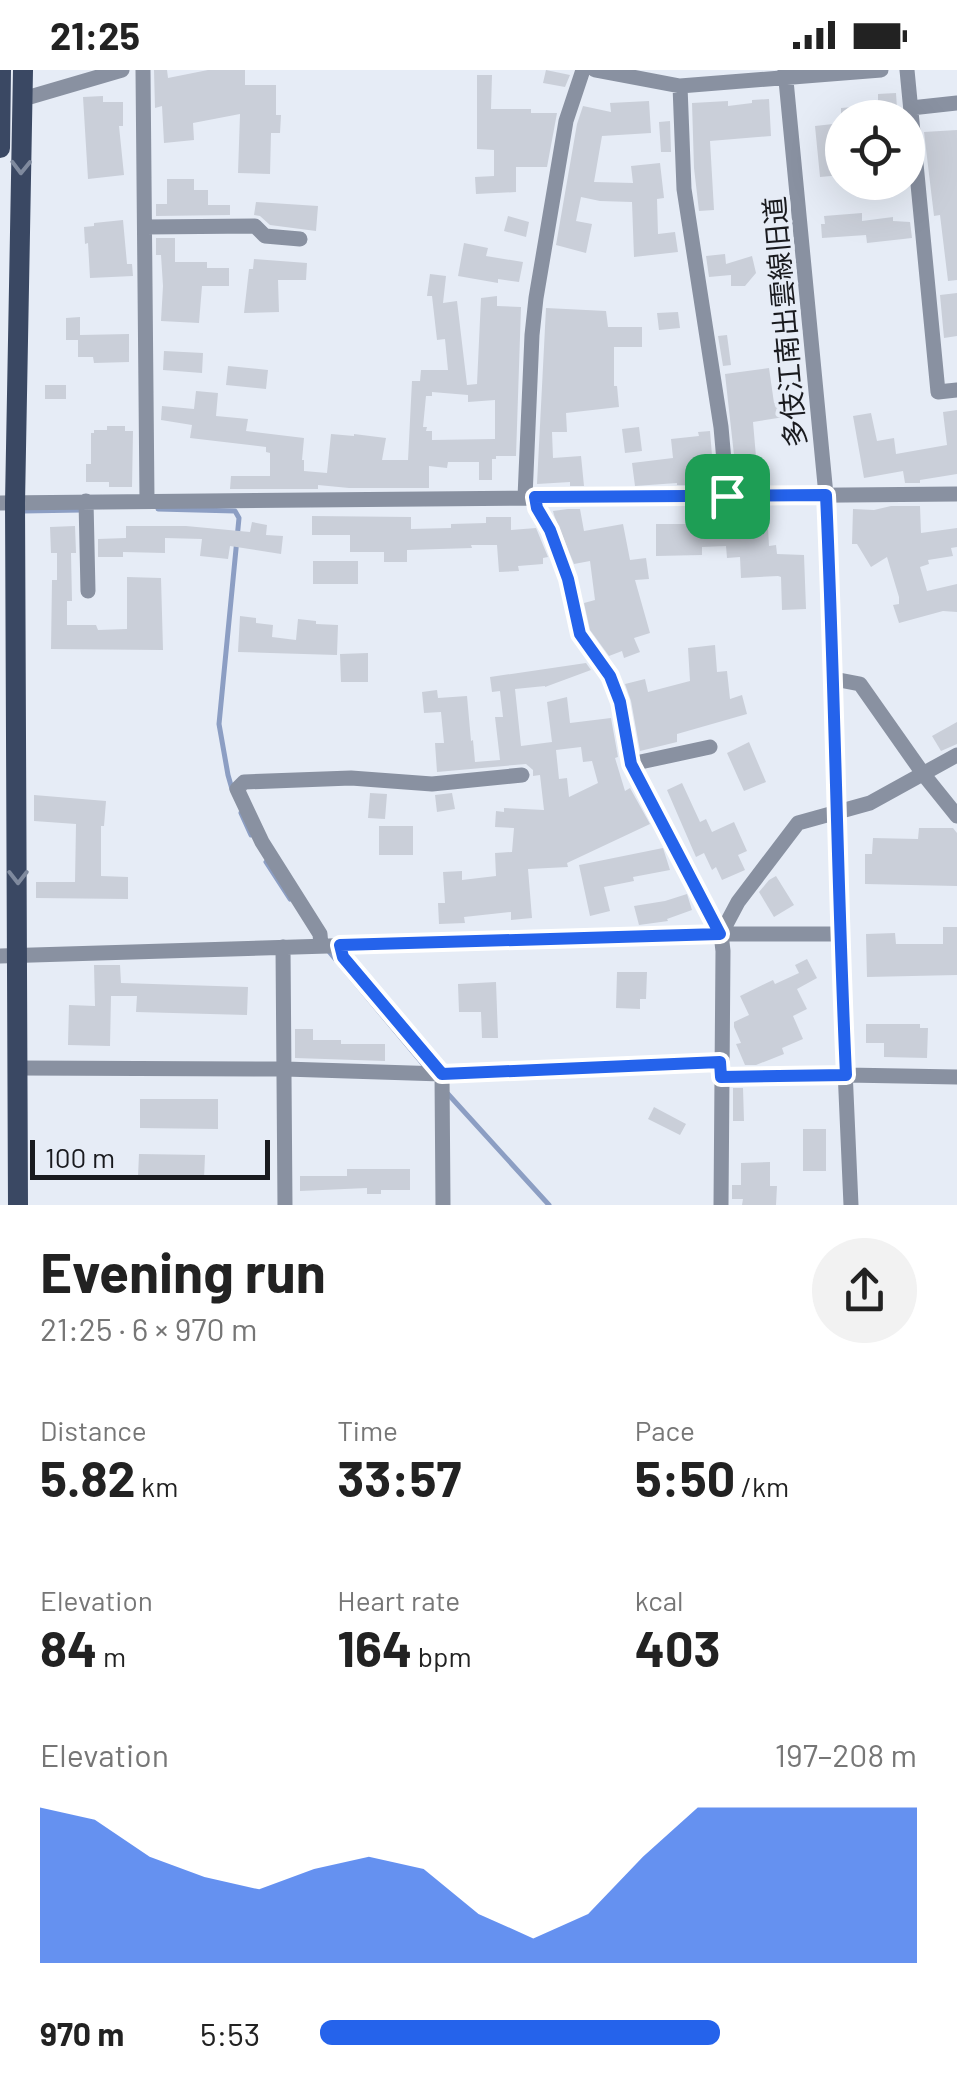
<!DOCTYPE html>
<html lang="en">
<head>
<meta charset="utf-8">
<style>
	:root { --surface:#fff; --page:#f2f2f2; --text:#222; --muted:#767676; --accent:#2563eb }
	body { margin:0; font-family:Barlow,"Noto Sans JP",sans-serif; background:var(--page); color:var(--text); height:100vh; display:flex; flex-direction:column; font-size:38px; white-space:nowrap }
	* { box-sizing:border-box; margin:0 }
	p { font-size:32px; color:var(--muted) }
	.icon { flex:none; width:55px; height:55px; fill:none; stroke:currentColor; stroke-width:2; stroke-linecap:round; stroke-linejoin:round }
	.map { position:relative; height:1135px; overflow:hidden }
	.sheet { display:flex; flex-direction:column; background:var(--surface); flex:1 }
	.sheet>* { flex:none }
	.tools { position:absolute; left:825px; top:30px; display:grid; gap:20px }
	.tools a { display:grid; place-items:center; width:100px; height:100px; border-radius:50%; background:var(--surface); box-shadow:0 10px 40px #0002; font-size:50px }
	.scale { position:absolute; left:30px; bottom:25px; width:240px; box-sizing:border-box; padding-left:10px; border:5px solid #191a1e; border-top:0; font-size:28px; line-height:35px; white-space:nowrap; color:#191a1e; -webkit-text-stroke:8px #e6ecf6; paint-order:stroke }
	.pin { position:absolute; display:grid; place-items:center; width:85px; height:85px; color:#fff; margin:-42px; border-radius:20px; box-shadow:0 5px 15px #0006 }
	.round { display:grid; place-items:center; flex:none; width:105px; height:105px; border-radius:52px; background:var(--page) }
	.headline { display:flex; align-items:center; justify-content:space-between; height:170px; padding:0 40px }
	h1 { font-size:55px; font-weight:700; line-height:75px }
	.stats { display:grid; grid-template-columns:repeat(3,1fr); gap:15px; height:170px; padding:10px 40px }
	.stats div { display:grid; align-content:center }
	.stats b { font-size:50px; font-weight:700 }
	.stats small { font-size:28px; font-weight:400 }
	.stats p { font-size:28px }
	.chart { height:280px; padding:20px 40px }
	.chart p { display:flex; justify-content:space-between }
	.chart svg { width:100%; height:180px; margin-top:10px; fill:var(--accent); opacity:.7 }
	ul { padding:0 40px; list-style:none; font-size:32px }
	li { display:grid; grid-template-columns:160px 120px 1fr; align-items:center; height:75px }
	li i { height:25px; border-radius:12px; background:var(--accent) }
	.status { display:flex; justify-content:space-between; align-items:center; height:70px; padding:0 50px; background:var(--surface); direction:ltr }
	.status svg { height:28px; fill:currentColor }
	.map>svg:first-child { display:block }
</style>
</head>
<body>
<div class="status"><b>21:25</b><svg viewBox="0 0 49 12"><path d="M0 12V9h3v3zM5 12V6h3v6zM10 12V3h3v9zM15 12V0h3v12zM26 1h20v11H26zM47 4h2v5h-2z"/></svg></div>
<div class="map">
<svg width="957" height="1135" viewBox="0 0 957 1135">
	<rect width="100%" height="100%" fill="#e6ecf6"/>
	<g fill="none" stroke-linecap="round" stroke-linejoin="round">
		<path stroke="#8c9ec3" stroke-width="5" d="M158 439 235 441 239 448 219 654 228 705 232 719
			M23 441 82 440
			M241 743 251 765
			M266 792 290 829
			M326 878 428 1000
			M448 1024 549 1135"/>
	</g>
	<path fill="#cacfd9" fill-rule="evenodd" d="M154 0H167L168 8 208 0H245V15H276V45H281L280 63H271L270 104 238 103 240 44 193 53 194 70 164 73 162 36 155 38Z
		M546 0 570 5 565 17 543 13Z
		M477 5H492L491 39H531V43H557L547 97H516V122L476 124 475 107 494 106V80L477 79Z
		M896 23 897 39 892 40 893 47 841 48V38L878 35V24Z
		M103 26V32H123V56H119L124 105 88 109 83 27Z
		M769 29 771 66 710 71 714 140 699 141 694 98 692 33 728 31V36L752 33V30Z
		M649 31 651 63 602 66 594 112 633 113 631 96 660 93 664 128 657 129 658 164 675 162 678 182 634 187 632 132 600 131 581 127 576 151 592 154 586 183 556 175 577 54 583 36 611 42 610 33Z
		M670 51 671 82H661L659 52Z
		M842 53V105L820 107 815 56Z
		M957 60V210L948 211 940 145 934 146 924 62Z
		M167 109H194V120H208V135H230V145L156 146V134H167Z
		M256 132 318 136 316 161 270 155 260 146 254 145Z
		M862 143V151L893 147V151L910 152 912 168 867 173 866 165 822 168 821 154H825L824 146Z
		M508 146 529 152 526 167 504 161Z
		M123 150 127 194H132L133 206 90 208 88 173 85 174 84 157 94 156V153Z
		M156 168H175V192H207V198H229V216H202L199 253 161 251 163 216 161 185H156Z
		M464 173 488 178 486 186 523 192 519 212 498 209V213L458 206Z
		M725 184 726 194 752 186 756 203 745 216H731V205L709 207 706 186Z
		M254 189 307 193 306 210H278L279 242 244 243 249 199H253Z
		M430 204 446 206 443 233 457 231 467 315 477 314 481 228 497 226V236L521 237 516 386H496V389H492V410H479V392H448L447 398 429 396V418H349L318 415V419H230L231 406H270V383L266 382V377L190 368 192 355 161 350 162 336 194 339 196 321 218 323 216 346 248 349 246 361 304 368 302 390H304V401L327 403 331 364 354 366V364L386 368 382 390H408L412 311H420L421 300H448L445 269 437 270 432 226H427ZM432 322 468 325V332L495 330V369L432 370V361H426L427 357H423L426 326H432Z
		M957 223V266L944 268 940 225Z
		M546 238 606 241 608 257H642V277H614V316H617L619 337 566 343 567 362H552L553 388 581 386 584 416H570V412L537 414Z
		M678 242 680 258 659 260 657 243Z
		M80 247V265L129 264V292L94 293 93 287H78V270H66V248Z
		M727 265 731 295 723 296 718 266Z
		M164 281 203 283 202 303 163 300Z
		M228 296 268 300 266 319 226 315Z
		M769 298 774 333 782 332 784 347 753 352 758 410 737 412 725 304Z
		M45 315H66V329H45Z
		M957 340V404L920 410V413H905L903 401 864 408 853 346 871 343 877 371 894 368 896 384 947 375 943 342Z
		M107 356H125V361H133L132 417H109V412H86V394H91V363H94V360H107Z
		M639 357 642 381 625 383 622 359Z
		M710 361 714 410H701V415H677V413L635 416 632 393 673 388 671 369 699 366 698 362Z
		M891 436H920L921 463 957 458V477L951 478 953 486 928 490 929 494 920 497 927 521 957 514V542L943 541 899 553 893 535 899 534V527L887 487 871 497 857 474H852L853 439 874 440Z
		M686 438H701V447L731 445 732 460 768 458 769 476 776 475 777 484 804 485 806 539 782 540 781 507 778 506 741 508 740 487 727 488 726 476 702 477V485L656 486V454H686Z
		M568 439H580L584 461 623 454 630 490 646 488 649 509 635 510 650 563 634 568 640 582 624 588 622 581 609 586 590 560 584 533 595 530 590 491 574 494 554 445 553 441Z
		M312 446 411 447V459L451 458V454L486 453V447H511V460L536 458 548 487 543 488V494L518 496 519 501 499 502 497 475H471L472 478 407 480V492H384V482H350V465H312Z
		M252 452 267 455 266 465 283 466 281 484 230 476 228 489 200 486 202 469 165 468V483L123 482V487H98V469L126 468V456H186L250 462Z
		M75 456 76 483H71L72 531H67V555H96L98 560 127 559V507L161 508 163 580 51 579 52 510H57V483H51L50 457Z
		M313 491H358V514H313Z
		M240 546 256 548V553L273 555 272 567 296 570 298 549 316 551V554L338 555 337 585 238 582Z
		M715 575 717 602 727 601 730 629 742 625 747 644 677 664V672L640 681 631 631 625 614 645 609 648 622 690 611 688 578Z
		M368 583V612H341L340 584Z
		M586 593 591 600 545 617V616L515 619 521 676 552 672 547 632 567 627 570 653 611 648 618 687 615 688 625 721 630 718 650 754 567 793 568 797 528 799 532 848 511 850V842L464 847 465 853 439 854 438 833H445L443 802 462 801V810L496 806 495 783 512 782 514 758 495 757 496 741 504 742V738L544 740 540 705 533 706V700L526 694 437 702 435 673H444L441 642 424 643 422 622 437 620 438 628 467 626 471 671 473 670 475 692 500 690 495 647H503L500 621 492 622 490 607ZM581 677 583 692 592 691 598 713 569 727 567 708 559 709 556 680Z
		M957 652V674L941 681 932 666Z
		M749 672 766 712 744 721 727 683Z
		M682 713 700 752 706 749 712 762 734 752 747 781 738 785 745 800 722 810 716 797 712 800 704 783 696 787 667 720Z
		M370 723 387 724 385 749 368 748Z
		M452 723 455 739 437 742 435 725Z
		M34 725 106 731 104 756H101V806L128 807V829L36 828V812H75L76 754 34 751Z
		M379 756H413V785H379Z
		M919 758H953L957 763V816L865 814V784H872L873 768 918 769Z
		M663 778 670 800 633 807 634 811 604 817 610 841 590 846 579 795Z
		M776 806 794 835 774 847 759 822 769 810Z
		M687 824 692 840 667 849 668 851 639 855 634 836 665 831Z
		M943 857H957V905L867 907 866 864 895 863 896 874H943Z
		M807 889 817 908 797 919 807 939 793 946 803 969 782 978 784 984 756 995H745L736 974 741 973 734 957V952L749 945 740 926 773 910 775 914 799 903 795 895Z
		M94 895H120L121 913 248 917 247 945 136 942 137 926H111L110 976 68 975 69 935 95 936Z
		M617 902H647L646 929H640V939L616 938Z
		M496 912 498 968H482L481 942H459L458 914Z
		M866 954H920V958H928L927 988 884 987V973H866Z
		M295 959H313V970H341V974H385V991L295 988Z
		M733 1018H743L744 1051H733Z
		M140 1029H218V1059L140 1058Z
		M654 1037 686 1054 680 1065 648 1049Z
		M803 1059H826V1101H803Z
		M139 1084 205 1085 204 1109 138 1107Z
		M770 1092V1116H777L776 1135H742L743 1129H732V1115H741V1093Z
		M347 1099H410V1120H381V1124H367V1118L300 1121V1106H347Z"/>
	<g fill="none" stroke-linecap="round" stroke-linejoin="round">
		<path stroke="#8991a1" stroke-width="15" d="M143 0 147 430
			M595 0 680 16 881 0
			M785 0 826 425 834 609 839 864 851 1135
			M907 0 938 322 957 320
			M680 16 684 119 721 357 727 425
			M23 29 122 0
			M911 38 957 33
			M145 157 255 156 265 166 300 169
			M525 427 532 265 536 228 566 51 583 0
			M535 427 537 438 550 460 568 509 579 565 610 606 620 633 631 694 721 864 723 881 721 1135
			M86 431 88 521
			M0 433 957 424
			M834 609 860 614 924 705 957 746
			M631 694 710 677
			M721 864 738 832 798 753 870 733 957 685
			M340 875 343 887 442 1004 443 1135
			M321 876 320 864 262 772 237 719 244 712 351 708 432 714 522 705
			M283 877 285 1135
			M0 886 721 864H839
			M19 998 285 999 442 1004 721 992
			M721 1007 846 1005 957 1007"/>
		<path stroke="#3a4863" stroke-width="20" d="M0 78 1 0
			M18 1135 15 433 23 0"/>
	</g>
	<defs><path id="oneway-chevron" d="M-2-3.5L2.5 0L-2 3.5" fill="none" stroke-width="1.6" stroke-linecap="round" stroke-linejoin="round" transform="scale(2.5)"/></defs>
	<g stroke="#7f8a9e">
		<use href="#oneway-chevron" transform="translate(21 97) rotate(91)"/>
		<use href="#oneway-chevron" transform="translate(18 807) rotate(90)"/>
	</g>
	<g fill="none" stroke-linecap="round" stroke-linejoin="round">
		<defs>
			<path id="route" d="M826 425C835 618 837 812 846 1005L721 1007 720 992 442 1004 343 887 340 875 720 864 631 694 620 632 610 606 580 564 568 509 550 460 537 438 535 427Z"/>
		</defs>
		<use href="#route" stroke="#fff" stroke-width="20"/>
		<use href="#route" stroke="#2563eb" stroke-width="12"/>
	</g>
	<g text-anchor="middle" dominant-baseline="central" stroke-width="8" stroke-linejoin="round" paint-order="stroke">
		<g font-size="28" fill="#191a1e" stroke="#e6ecf6">
			<text transform="translate(784 252) rotate(-95)">多伎江南出雲線旧道</text>
		</g>
	</g>
</svg>
<div class="tools">
<a><svg class="icon" aria-label="locate" viewBox="0 0 24 24"><circle cx="12" cy="12" r="6"/><path d="M12 2v4M12 18v4M2 12h4M18 12h4"/></svg></a>
</div>
<div class="scale">100 m</div>
<div class="pin" style="left:727px;top:426px;background:#1e9e55"><svg class="icon" aria-label="arrive" viewBox="0 0 24 24"><path d="M6 21V4h12l-3 4 3 4H6"/></svg></div>
</div>
<section class="sheet">
<div class="headline"><div><h1>Evening run</h1><p>21:25 · 6 × 970 m</p></div><a class="round"><svg class="icon" aria-label="share" viewBox="0 0 24 24"><path d="M12 15V3M7 8l5-5 5 5M5 13v7h14v-7"/></svg></a></div>
<div class="stats">
<div><p>Distance</p><b>5.82<small> km</small></b></div>
<div><p>Time</p><b>33:57</b></div>
<div><p>Pace</p><b>5:50<small> /km</small></b></div>
</div>
<div class="stats">
<div><p>Elevation</p><b>84<small> m</small></b></div>
<div><p>Heart rate</p><b>164<small> bpm</small></b></div>
<div><p>kcal</p><b>403</b></div>
</div>
<div class="chart"><p><span>Elevation</span>197–208 m</p>
<svg viewBox="0 0 160 44" preserveAspectRatio="none"><path d="M0 44V6L10 9L20 18L30 23L40 26L50 21L60 18L70 21L80 32L90 38L100 32L110 18L120 6L130 6L140 6L150 6L160 6V44z"/></svg>
</div>
<ul>
<li><b>970 m</b>5:53<i style="width:67%"></i></li>
</ul>
</section>
</body>
</html>
